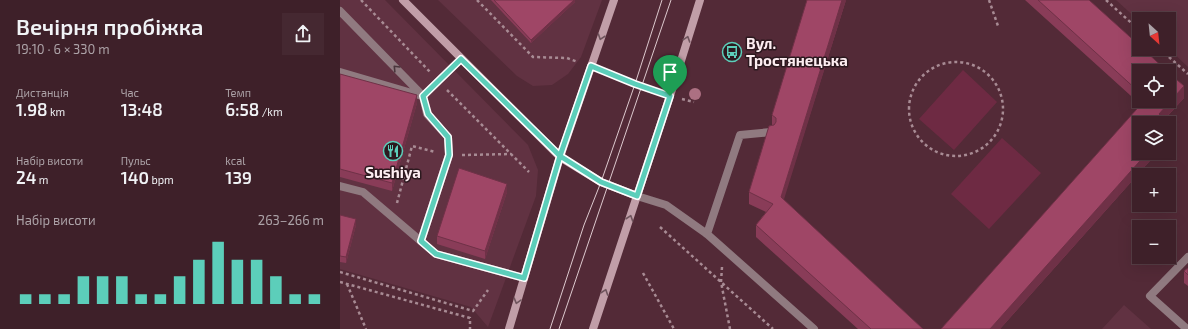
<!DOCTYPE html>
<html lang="uk">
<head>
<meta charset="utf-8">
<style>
	:root { --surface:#3e2029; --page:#452831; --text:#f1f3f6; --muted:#ada3a8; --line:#573e46; --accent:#5cceba }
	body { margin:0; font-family:"Exo 2",sans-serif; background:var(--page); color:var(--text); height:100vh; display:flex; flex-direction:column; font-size:15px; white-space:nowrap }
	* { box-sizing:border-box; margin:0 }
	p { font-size:13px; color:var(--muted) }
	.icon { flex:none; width:22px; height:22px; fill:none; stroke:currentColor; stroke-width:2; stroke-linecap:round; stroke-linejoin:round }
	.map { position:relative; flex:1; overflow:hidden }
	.panel { display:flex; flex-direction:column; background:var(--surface); width:340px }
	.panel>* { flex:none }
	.needle { width:26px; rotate:153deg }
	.buttons { position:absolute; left:792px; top:12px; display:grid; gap:8px }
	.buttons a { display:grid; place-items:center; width:44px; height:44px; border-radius:0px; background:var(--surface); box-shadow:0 4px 16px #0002,0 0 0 1px var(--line); font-size:20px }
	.pin { position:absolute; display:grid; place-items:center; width:34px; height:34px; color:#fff; margin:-41px -17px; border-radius:50% 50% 50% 0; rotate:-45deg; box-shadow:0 0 4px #0007 }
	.pin .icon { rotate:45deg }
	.round { display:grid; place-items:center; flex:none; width:42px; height:42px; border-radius:0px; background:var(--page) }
	.overview { display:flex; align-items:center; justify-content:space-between; height:68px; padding:0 16px }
	h1 { font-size:22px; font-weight:600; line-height:30px }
	.stats { display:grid; grid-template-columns:repeat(3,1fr); gap:6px; height:68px; padding:4px 16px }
	.stats div { display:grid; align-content:center }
	.stats b { font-size:17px; font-weight:600 }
	.stats small { font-size:11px; font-weight:400 }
	.stats p { font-size:11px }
	.chart { height:112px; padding:8px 16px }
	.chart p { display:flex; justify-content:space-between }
	.chart svg { width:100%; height:72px; margin-top:4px; stroke:var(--accent); stroke-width:6 }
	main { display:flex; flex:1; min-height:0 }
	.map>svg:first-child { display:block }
</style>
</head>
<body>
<main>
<section class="panel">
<div class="overview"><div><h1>Вечірня пробіжка</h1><p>19:10 · 6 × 330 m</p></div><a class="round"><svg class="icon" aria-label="share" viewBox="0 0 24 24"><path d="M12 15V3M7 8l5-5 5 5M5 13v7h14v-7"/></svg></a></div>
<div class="stats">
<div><p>Дистанція</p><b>1.98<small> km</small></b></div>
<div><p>Час</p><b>13:48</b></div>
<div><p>Темп</p><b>6:58<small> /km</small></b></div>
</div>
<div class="stats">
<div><p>Набір висоти</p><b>24<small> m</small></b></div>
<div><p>Пульс</p><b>140<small> bpm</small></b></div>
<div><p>kcal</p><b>139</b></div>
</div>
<div class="chart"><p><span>Набір висоти</span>263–266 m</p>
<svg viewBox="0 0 160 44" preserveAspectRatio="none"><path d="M5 44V38M15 44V38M25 44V38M35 44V27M45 44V27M55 44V27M65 44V38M75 44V38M85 44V27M95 44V17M105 44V6M115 44V17M125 44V17M135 44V27M145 44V38M155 44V38"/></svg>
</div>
</section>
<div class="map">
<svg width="848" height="329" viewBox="0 0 848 329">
	<rect width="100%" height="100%" fill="#532a37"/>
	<path fill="#613242" d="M0 0H45L188 145 198 170 196 196 148 327 131 307 0 269Z
		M98 0H262L241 57 228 74 212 85 193 86 177 76Z
		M776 0H848V67L829 49V19H799V21Z
		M784 305 811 329H762Z"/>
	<path fill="#6e2a43" d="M623 70 657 102 614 150 579 119Z
		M662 138 701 173 649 229 611 194Z"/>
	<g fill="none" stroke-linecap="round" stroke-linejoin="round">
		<path stroke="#a88b94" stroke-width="2.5" stroke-dasharray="3 3" stroke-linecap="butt" d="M21 0 90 72
			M137 0 193 57 227 58 238 62
			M649 0 658 26
			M766 0 799 30
			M820 49 848 74
			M569 109a47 47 0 1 1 94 0a47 47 0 1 1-94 0Z
			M263 70 318 92
			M107 90 189 172
			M342 99 354 102
			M122 155 171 154
			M57 203 72 146 95 152
			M320 227 433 329
			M382 267 381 282 390 329
			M0 272 133 311 148 290
			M303 273 334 329
			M0 282 130 318V329
			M7 284 26 329"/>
		<path stroke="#907a80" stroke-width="8" d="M0 11 83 96 87 114 108 137 109 155 81 241
			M0 72 82 96
			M83 96 121 59
			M0 186 23 192 96 254 184 278
			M297 196 326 205 367 234 474 329
			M367 234 400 135 431 132"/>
		<path stroke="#907a80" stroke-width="8" d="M847 329 810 296 848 257"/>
		<path stroke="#c19ea8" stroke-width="8" d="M63 0 220 157 261 182 297 196
			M169 329 220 157 274 0
			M253 329 330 96 360 0"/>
		<path stroke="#ddc9ce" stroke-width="1" d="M210 329 244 225 261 182 295 84 322 0
			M219 329 331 0"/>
	</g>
	<circle fill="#ac7082" cx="355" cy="94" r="6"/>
	<path fill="#893c58" d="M151 0H235V2L191 43Z
		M506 0 443 200 583 329H518L416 237V225L426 212 409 204V192L432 125V115Z
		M685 0H749L799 45V49H803L827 71H799V101H829V73L844 86V98L825 119 832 125V137L829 140V123H799V153H817L660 329H601L801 105Z
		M0 74 77 103 52 191 0 177Z
		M167 192 145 259 97 244V236Z
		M0 215 16 225 6 263 0 262Z
		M848 268V286L844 283V271Z"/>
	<path fill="#6f3147" d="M234 0H235V2L191 43V40Z
		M502 0H506L441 209V197Z
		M844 86V98L821 123 819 114Z
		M77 95V103L52 191V183Z
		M832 125V137L829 140V128Z
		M807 153H817L660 329H650Z
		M167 184V192L145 259V251Z
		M16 219V225L6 263V257Z"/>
	<path fill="#9f4666" stroke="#6f3147" d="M154 0H234L191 40Z
		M467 0H502L441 197 583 329H531L416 225 433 204 409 192 429 126 434 125 436 122V118L432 115Z
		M698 0H749L799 45V49H803L827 71H799V92Z
		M829 73 844 86 819 114 832 125 829 128V123H799V153H807L650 329H601L804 101H829Z
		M0 74 77 95 52 183 0 169Z
		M119 168 167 184 145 251 97 236Z
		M0 215 16 219 6 257 0 256Z
		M848 268V275L844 271Z"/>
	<defs><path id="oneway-chevron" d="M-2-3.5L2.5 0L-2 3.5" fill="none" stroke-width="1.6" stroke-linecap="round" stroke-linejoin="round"/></defs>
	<g stroke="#6f555d">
		<use href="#oneway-chevron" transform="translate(261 37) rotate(109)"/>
		<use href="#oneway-chevron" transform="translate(347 39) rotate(-72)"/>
		<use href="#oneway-chevron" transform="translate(290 218) rotate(-71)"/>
		<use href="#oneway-chevron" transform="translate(265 292) rotate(-71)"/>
		<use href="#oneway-chevron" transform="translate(177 301) rotate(106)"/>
	</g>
	<use stroke="#4a363c" href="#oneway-chevron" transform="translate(56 68) rotate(-134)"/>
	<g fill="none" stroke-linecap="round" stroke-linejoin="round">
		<defs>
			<path id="route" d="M330 96 295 84 251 66 220 156 184 278 96 254 81 241 109 155 108 137 88 114 83 96 121 59 220 156 261 182 297 196 330 96"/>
		</defs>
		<use href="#route" stroke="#fff" stroke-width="8"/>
		<use href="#route" stroke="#5cceba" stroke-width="5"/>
	</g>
	<defs>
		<symbol id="bus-ring" viewBox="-11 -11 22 22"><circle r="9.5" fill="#2c191f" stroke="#5cceba" stroke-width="1.5"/><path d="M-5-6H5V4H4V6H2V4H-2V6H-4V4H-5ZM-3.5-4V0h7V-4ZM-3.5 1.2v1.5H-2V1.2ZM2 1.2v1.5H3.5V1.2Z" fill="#5cceba"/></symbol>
		<symbol id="restaurant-ring" viewBox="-11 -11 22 22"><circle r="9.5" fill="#2c191f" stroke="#5cceba" stroke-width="1.5"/><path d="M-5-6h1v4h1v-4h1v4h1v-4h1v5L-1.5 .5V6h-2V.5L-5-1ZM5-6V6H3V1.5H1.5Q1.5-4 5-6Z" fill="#5cceba"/></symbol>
	</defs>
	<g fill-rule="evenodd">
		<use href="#bus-ring" x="381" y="41" width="22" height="22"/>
		<use href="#restaurant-ring" x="42" y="140" width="22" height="22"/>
	</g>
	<g text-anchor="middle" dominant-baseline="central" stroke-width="3" stroke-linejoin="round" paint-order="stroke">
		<g font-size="15" font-weight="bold" fill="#fdedf1" stroke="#2c191f" text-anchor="start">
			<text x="406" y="43">Вул.<tspan x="406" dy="17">Тростянецька</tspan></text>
			<text x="53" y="172" text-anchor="middle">Sushiya</text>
		</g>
	</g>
</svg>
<div class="buttons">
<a><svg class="needle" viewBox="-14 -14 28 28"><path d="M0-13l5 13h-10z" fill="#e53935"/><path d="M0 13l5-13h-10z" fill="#ada3a8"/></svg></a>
<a><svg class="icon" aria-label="locate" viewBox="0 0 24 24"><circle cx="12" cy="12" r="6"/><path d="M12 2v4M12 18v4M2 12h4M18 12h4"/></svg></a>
<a><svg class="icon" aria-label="layers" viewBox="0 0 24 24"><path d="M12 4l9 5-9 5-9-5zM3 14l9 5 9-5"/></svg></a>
<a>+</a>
<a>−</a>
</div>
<div class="pin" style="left:330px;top:96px;background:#1e9e55"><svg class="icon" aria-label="arrive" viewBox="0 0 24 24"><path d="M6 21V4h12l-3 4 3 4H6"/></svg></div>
</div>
</main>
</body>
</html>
